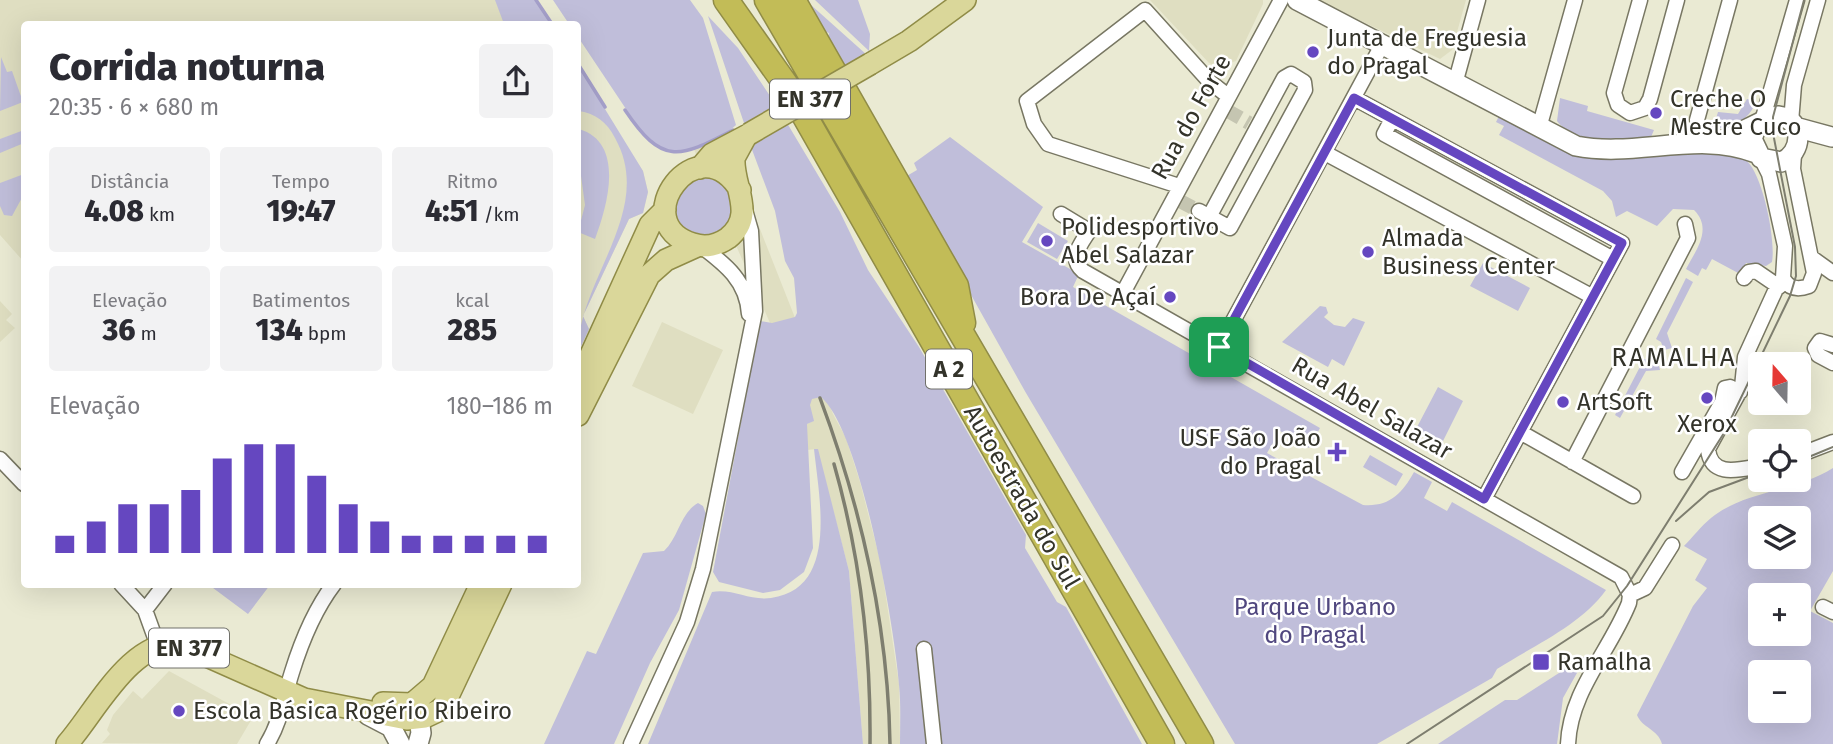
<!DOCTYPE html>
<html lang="pt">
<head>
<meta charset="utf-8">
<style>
	:root { --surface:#fff; --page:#f2f2f3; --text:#2b2b33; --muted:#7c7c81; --accent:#6547c0 }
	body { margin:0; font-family:"Fira Sans",sans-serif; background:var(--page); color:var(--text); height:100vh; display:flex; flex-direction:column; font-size:26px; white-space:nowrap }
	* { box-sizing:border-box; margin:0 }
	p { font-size:23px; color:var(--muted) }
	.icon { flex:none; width:38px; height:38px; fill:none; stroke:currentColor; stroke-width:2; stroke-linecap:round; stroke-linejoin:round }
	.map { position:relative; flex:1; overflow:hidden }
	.details { position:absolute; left:21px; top:21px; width:560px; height:567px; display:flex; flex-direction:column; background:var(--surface); border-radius:7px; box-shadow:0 7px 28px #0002 }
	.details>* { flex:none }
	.needle { width:46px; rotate:340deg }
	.controls { position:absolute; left:1748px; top:352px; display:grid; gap:14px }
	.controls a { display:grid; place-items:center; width:63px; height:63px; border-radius:7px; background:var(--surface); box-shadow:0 7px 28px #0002; font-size:35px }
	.pin { position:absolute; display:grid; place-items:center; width:60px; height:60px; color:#fff; margin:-30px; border-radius:14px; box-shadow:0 4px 10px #0006 }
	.round { display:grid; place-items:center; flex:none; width:74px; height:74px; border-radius:7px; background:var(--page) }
	.overview { display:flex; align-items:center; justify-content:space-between; height:119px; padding:0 28px }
	h1 { font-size:38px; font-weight:800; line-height:52px }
	.metrics { display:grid; grid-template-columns:repeat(3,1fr); gap:10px; height:119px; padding:7px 28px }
	.metrics div { display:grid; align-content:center; border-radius:7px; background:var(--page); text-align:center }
	.metrics b { font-size:30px; font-weight:800 }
	.metrics small { font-size:19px; font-weight:400 }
	.metrics p { font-size:19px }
	.chart { height:196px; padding:14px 28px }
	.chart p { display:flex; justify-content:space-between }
	.chart svg { width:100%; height:126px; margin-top:7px; stroke:var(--accent); stroke-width:6 }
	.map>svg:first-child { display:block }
</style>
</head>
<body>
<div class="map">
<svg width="1833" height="744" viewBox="0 0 1833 744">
	<rect width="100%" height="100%" fill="#eaead3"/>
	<path fill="#dfdec1" d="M0 0H517L530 24H24V262L0 235Z
		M1150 0H1263V4L1236 61 1218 67 1209 63Z
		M1318 0H1466L1452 50 1440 59Z
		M694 62 833 414 846 438 860 482 881 564 899 684 900 744H863L849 571 817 449 807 450V424L813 421 660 72Z
		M578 88 599 104 643 171 648 192 643 213 629 219 583 316 589 329 578 353Z
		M0 301 12 314 6 320 15 328 0 342Z
		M662 322 723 350 693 414 632 386Z
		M169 671 253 717 237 744 102 743 110 734 107 730 113 715 133 691 142 699Z"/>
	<path fill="#c0beda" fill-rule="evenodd" d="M495 0H536L552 24H504Z
		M553 0H690L703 18 736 125C712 146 668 166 642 133L578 37V24H569Z
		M808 0 811 5 867 55 846 69 828 39 829 33 823 31 807 3Z
		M815 0H858L870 34 869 51Z
		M708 16 738 48 778 108 745 126Z
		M1 57 7 72 12 71 23 102 0 111Z
		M578 65 643 171 648 192 643 213 629 219 583 316 589 329 578 353C577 280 656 211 615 138 607 122 595 113 578 111Z
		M1560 98 1588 106 1587 111 1654 130 1651 137C1623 138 1577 147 1557 121Z
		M1747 99 1756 101C1747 129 1717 129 1692 131V126L1714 125 1718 112 1738 114Z
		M1499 116C1528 131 1564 156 1597 159 1642 162 1706 139 1747 161 1763 176 1776 240 1772 262L1766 266 1746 263 1740 274 1712 259 1706 270 1702 268 1698 276 1686 269C1696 250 1713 229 1694 210L1673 209 1657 226 1627 211 1616 217 1612 201 1603 191 1499 135 1504 126 1496 122Z
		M787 123 840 212 868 270 919 347 1026 535 1025 548 1057 602 1066 607 1142 744H900C900 724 901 704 899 685 895 629 861 431 821 397L812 399 810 405 814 421 807 424 813 548 804 572 780 590 763 593 719 582 713 572 760 321 772 323 795 317 797 313 794 278 785 261 775 211 751 147V143Z
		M579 129C626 143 607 207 595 239L578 232 585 205 578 154Z
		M24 130V143L0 153V139Z
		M950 137 1043 207 1022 242 1079 274 1073 287 1320 428 1309 448 1280 431 1267 453 1363 505C1389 507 1402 494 1414 472L1432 482 1424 498 1447 511 1452 502 1606 590C1581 625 1533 646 1497 669L1492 678 1377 744H1235L1026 393 905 177 917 170 914 163Z
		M24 174V194L12 216 4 215 0 206V183Z
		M675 207a29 29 0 1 1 58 0a29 29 0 1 1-58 0Z
		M1038 223 1068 241 1057 259 1027 242Z
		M1483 263 1530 288 1518 311 1470 286Z
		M1686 278 1693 282 1667 333 1672 348 1664 350 1661 342 1656 339Z
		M1320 306 1326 307 1328 313 1324 317 1334 325 1345 327 1353 318 1365 322 1344 366 1332 359 1328 367 1282 342Z
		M1644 359 1658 362 1660 370 1646 371 1620 418 1615 415Z
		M1438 387 1463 401 1442 443 1416 429Z
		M814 449H818L849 571 863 744H648L712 592C732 588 750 601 771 598 839 589 819 498 814 449Z
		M1370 455 1403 474 1396 486 1363 467Z
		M1833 468V571L1810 611 1833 623V744H1662C1658 729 1642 728 1637 715L1693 606 1707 588 1695 580 1707 559 1684 546C1693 537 1701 526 1711 518 1745 490 1796 492 1833 468ZM1799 518V556H1760V518ZM1799 595V634H1760V595ZM1799 672V710H1760V672Z
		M698 503 703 506 706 514 679 610 650 663 614 744H544L587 651 596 654 643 553 664 551C679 537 680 513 698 503Z
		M209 585H270L248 614Z
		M1587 655 1563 698 1557 744H1438L1505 700H1517Z"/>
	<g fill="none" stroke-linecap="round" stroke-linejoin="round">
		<path stroke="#a49fc9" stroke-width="3.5" d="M536 0 552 24
			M578 64 605 107
			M625 110C662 165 678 159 733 130"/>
		<path stroke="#c5c5b1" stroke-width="14" stroke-dasharray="14 7" stroke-linecap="butt" d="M1228 111 1249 123
			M1180 201 1199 211"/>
		<defs>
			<path id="street" d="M1640 0 1614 93 1618 105 1630 113 1645 108 1650 99 1677 0
				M1455 84 1478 0
				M1354 98 1622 243 1484 499
				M1392 119 1384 134 1613 259
				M1697 120 1730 0
				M1762 121 1797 0
				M1791 122 1794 85 1818 0
				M1539 128 1575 0
				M1325 153 1593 297
				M1761 158 1769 174 1785 246 1783 278C1789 289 1798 290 1809 286L1814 273 1793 169 1794 154
				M1179 186 1048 144 1034 124 1027 101 1145 10 1210 82 1228 96
				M1199 211 1230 228 1305 90 1304 82 1291 74 1284 78 1209 217
				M1061 214 1089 231C1081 244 1068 258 1083 271L1621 577 1630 595 1629 603C1610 651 1570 691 1568 744
				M701 246C725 264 747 281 749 314
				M1812 258 1833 273
				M1744 278 1749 272 1756 271 1778 286
				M1123 293 1281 0
				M1833 345 1820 341 1815 348 1818 355 1833 363
				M1219 347 1382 45
				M1520 432 1633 496
				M1799 455 1833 442
				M0 459 24 484
				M1572 462 1688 238 1685 224
				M1760 466C1741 469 1711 479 1708 449L1742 387 1745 357 1776 289 1785 282
				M1682 472 1722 402 1725 388 1730 387 1740 392
				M121 584 145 610 158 646
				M1630 595 1645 588 1672 545
				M1823 607 1833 612
				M145 610 165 584
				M924 649 934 744
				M267 744C281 721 284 697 292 672 301 643 315 609 334 584
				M631 744 687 622 703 569 755 311 751 231 745 210"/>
			<path id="secondary" d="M1297 0 1576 146C1636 158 1698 130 1756 153
				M1795 127 1832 137
				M1718 142C1733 138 1768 116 1778 116 1805 119 1803 154 1781 162L1761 158 1752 139 1757 125
				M409 709 419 718 421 733 418 744
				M368 715 391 727 400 744"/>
			<path id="primary" d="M870 64 909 41 965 0
				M700 168 712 154 746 136
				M740 190C698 122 624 223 693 244 705 248 718 245 728 238 757 215 732 186 734 158L746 136
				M578 383 650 225 665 210
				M578 415 649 275 666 260 697 246
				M383 703 412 704 433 686 481 584
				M67 744C95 713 132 636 182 645L304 699 407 719 425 717 442 709 501 584"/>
			<path id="highway" d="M726 0 791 92 1162 744
				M767 0 1201 744
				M793 0 956 286 963 323"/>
		</defs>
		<use href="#street" stroke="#787763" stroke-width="17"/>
		<use href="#secondary" stroke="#787763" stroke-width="22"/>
		<use href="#primary" stroke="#908c47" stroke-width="24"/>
		<use href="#highway" stroke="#908c47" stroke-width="27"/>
		<use href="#street" stroke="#fff" stroke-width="14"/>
		<use href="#secondary" stroke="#fff" stroke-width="19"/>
		<use href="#primary" stroke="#dad79a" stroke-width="21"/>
		<use href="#highway" stroke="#c2bc57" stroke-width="24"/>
		<path stroke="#7e7e6f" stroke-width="2" d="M1799 461 1833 447
			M1676 521 1709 492 1760 473
			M1407 744 1603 616 1627 586 1724 433 1790 296 1796 276 1795 247 1773 133V117L1804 0"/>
		<path stroke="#7e7e6f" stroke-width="3.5" d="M820 398C862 510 888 624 890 744
			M834 464C860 555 871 649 870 744"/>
		<defs>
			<path id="primary-bridge" d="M749 134 870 64"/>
		</defs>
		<use href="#primary-bridge" stroke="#908c47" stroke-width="24" stroke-linecap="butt"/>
		<use href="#primary-bridge" stroke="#dad79a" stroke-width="21"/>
	</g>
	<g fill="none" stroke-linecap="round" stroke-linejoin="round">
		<defs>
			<path id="route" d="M1354 98 1622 243 1484 499 1219 347Z"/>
		</defs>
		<use href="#route" stroke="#fff" stroke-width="14"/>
		<use href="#route" stroke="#6547c0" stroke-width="9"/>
	</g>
	<g fill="#6547c0" stroke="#fff" stroke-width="2.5">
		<circle cx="1313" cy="52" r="7"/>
		<circle cx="1656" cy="113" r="7"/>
		<circle cx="1047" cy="241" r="7"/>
		<circle cx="1368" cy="252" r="7"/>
		<circle cx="1170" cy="297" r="7"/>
		<circle cx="1707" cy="398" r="7"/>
		<circle cx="1563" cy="402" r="7"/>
		<path d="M1333.5 441.5h7v7h7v7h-7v7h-7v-7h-7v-7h7z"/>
		<rect x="1532" y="653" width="18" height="18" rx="3.5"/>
		<circle cx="179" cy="711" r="7"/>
	</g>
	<g text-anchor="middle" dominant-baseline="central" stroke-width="5" stroke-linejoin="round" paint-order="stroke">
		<g fill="#fff" stroke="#70706a" stroke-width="2">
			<rect x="770" y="79.5" width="80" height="39" rx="5"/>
			<rect x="926" y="349.5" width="46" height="39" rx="5"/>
			<rect x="149" y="628.5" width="80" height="39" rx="5"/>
		</g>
		<g font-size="23" font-weight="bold" fill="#33332a">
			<text x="810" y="99">EN 377</text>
			<text x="949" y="369">A 2</text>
			<text x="189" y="648">EN 377</text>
		</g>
		<g font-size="24" fill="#33332a" stroke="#fff" text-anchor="start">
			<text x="1327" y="38">Junta de Freguesia<tspan x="1327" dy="28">do Pragal</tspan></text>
			<text x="1670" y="99">Creche O<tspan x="1670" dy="28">Mestre Cuco</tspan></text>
			<text x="1061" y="227">Polidesportivo<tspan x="1061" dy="28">Abel Salazar</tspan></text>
			<text x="1382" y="238">Almada<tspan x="1382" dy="28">Business Center</tspan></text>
			<text x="1156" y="297" text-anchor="end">Bora De Açaí</text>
			<text x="1577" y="402">ArtSoft</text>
			<text x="1707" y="424" text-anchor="middle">Xerox</text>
			<text x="1321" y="438" text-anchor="end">USF São João<tspan x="1321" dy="28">do Pragal</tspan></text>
			<text x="1557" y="662">Ramalha</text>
			<text x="193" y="711">Escola Básica Rogério Ribeiro</text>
		</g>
		<g font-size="24" fill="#33332a" stroke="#fff">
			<text transform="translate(1191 117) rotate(-61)">Rua do Forte</text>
			<text transform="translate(1372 408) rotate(30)">Rua Abel Salazar</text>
			<text transform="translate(1022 497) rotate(60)">Autoestrada do Sul</text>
		</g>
		<g font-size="24" fill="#50477f" stroke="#fff">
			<text x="1315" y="607">Parque Urbano<tspan x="1315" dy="28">do Pragal</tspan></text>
		</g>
		<g font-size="26" letter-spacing="2" fill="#33332a" stroke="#fff">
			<text x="1674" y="357">RAMALHA</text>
		</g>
	</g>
</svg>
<div class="controls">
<a><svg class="needle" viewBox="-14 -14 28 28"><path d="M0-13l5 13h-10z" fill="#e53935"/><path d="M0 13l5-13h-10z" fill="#7c7c81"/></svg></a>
<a><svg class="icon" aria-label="locate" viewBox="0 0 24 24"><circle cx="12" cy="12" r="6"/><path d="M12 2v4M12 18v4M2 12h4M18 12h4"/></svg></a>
<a><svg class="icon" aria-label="layers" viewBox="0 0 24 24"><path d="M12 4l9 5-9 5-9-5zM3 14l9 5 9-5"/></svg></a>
<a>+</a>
<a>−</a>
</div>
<div class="pin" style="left:1219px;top:347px;background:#1e9e55"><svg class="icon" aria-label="arrive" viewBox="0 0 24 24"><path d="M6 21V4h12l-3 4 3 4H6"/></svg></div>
<section class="details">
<div class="overview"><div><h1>Corrida noturna</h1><p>20:35 · 6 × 680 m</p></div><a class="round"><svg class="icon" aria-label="share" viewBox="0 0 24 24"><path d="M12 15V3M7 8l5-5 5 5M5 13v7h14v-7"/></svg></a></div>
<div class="metrics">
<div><p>Distância</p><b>4.08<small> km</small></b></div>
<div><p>Tempo</p><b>19:47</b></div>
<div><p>Ritmo</p><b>4:51<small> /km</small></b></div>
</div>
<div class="metrics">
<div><p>Elevação</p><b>36<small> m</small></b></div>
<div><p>Batimentos</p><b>134<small> bpm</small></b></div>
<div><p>kcal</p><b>285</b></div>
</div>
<div class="chart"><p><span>Elevação</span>180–186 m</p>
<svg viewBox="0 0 160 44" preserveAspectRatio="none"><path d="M5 44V38M15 44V33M25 44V27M35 44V27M45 44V22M55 44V11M65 44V6M75 44V6M85 44V17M95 44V27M105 44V33M115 44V38M125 44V38M135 44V38M145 44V38M155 44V38"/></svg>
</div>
</section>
</div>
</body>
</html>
